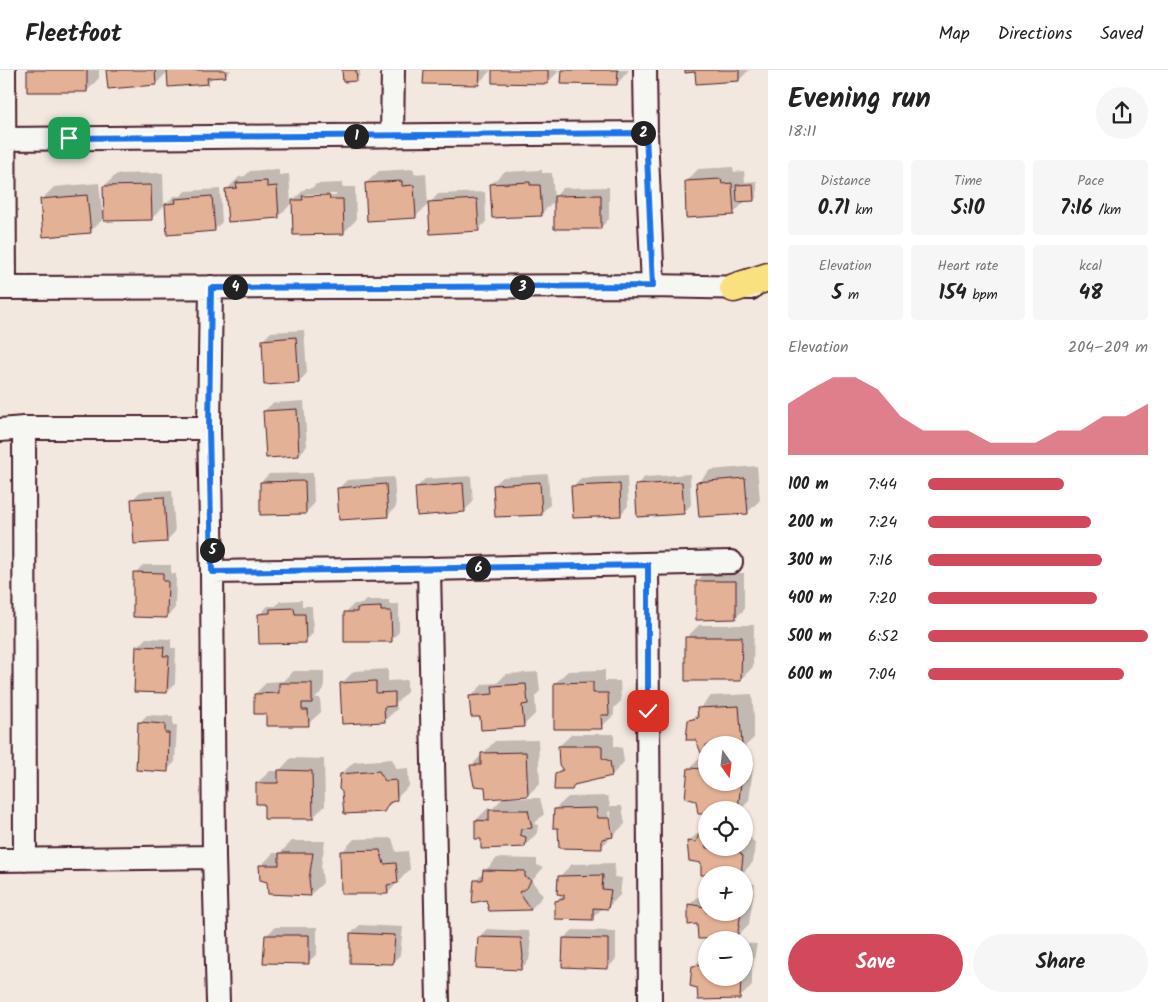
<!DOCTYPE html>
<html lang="en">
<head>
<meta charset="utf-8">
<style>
	:root { --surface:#fff; --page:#f6f6f6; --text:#222; --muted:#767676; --line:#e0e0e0; --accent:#d1495b }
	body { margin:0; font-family:Kalam,sans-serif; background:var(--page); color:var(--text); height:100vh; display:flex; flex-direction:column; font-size:19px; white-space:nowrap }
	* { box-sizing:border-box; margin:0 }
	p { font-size:16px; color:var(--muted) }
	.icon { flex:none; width:28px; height:28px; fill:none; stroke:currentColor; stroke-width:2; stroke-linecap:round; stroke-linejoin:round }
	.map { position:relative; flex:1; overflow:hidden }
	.panel { display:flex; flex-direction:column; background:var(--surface); width:400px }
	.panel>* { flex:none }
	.needle { width:32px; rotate:166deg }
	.tools { position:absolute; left:698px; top:666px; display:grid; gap:10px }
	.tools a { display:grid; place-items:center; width:55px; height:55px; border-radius:50%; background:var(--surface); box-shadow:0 1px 4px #0004; font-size:25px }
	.pin { position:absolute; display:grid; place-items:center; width:42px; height:42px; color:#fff; margin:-21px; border-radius:10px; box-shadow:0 2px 8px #0006 }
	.km { position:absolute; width:25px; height:25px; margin:-12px; border-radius:50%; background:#222; color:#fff; font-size:14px; line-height:25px; text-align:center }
	.round { display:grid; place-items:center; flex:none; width:52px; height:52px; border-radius:26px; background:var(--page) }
	.overview { display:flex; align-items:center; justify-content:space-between; height:85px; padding:0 20px }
	h1 { font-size:28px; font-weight:600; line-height:38px }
	.stats { display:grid; grid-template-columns:repeat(3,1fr); gap:8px; height:85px; padding:5px 20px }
	.stats div { display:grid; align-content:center; border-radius:5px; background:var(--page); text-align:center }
	.stats b { font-size:21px; font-weight:600 }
	.stats small { font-size:14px; font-weight:400 }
	.stats p { font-size:14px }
	.chart { height:140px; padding:10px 20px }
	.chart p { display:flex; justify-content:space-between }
	.chart svg { width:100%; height:90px; margin-top:5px; fill:var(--accent); opacity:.7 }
	.action { display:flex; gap:10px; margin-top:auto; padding:10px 20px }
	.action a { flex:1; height:58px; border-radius:30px; background:var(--accent); color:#fff; font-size:20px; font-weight:600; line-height:58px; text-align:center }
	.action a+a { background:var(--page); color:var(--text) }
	ul { padding:0 20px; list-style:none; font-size:16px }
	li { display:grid; grid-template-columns:80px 60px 1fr; align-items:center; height:38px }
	li i { height:12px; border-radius:6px; background:var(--accent) }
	header { display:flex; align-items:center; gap:30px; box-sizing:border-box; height:70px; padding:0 25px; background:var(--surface); border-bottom:1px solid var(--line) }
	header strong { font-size:24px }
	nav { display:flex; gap:28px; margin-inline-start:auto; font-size:18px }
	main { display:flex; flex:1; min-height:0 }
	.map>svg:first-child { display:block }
</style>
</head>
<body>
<header>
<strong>Fleetfoot</strong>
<nav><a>Map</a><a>Directions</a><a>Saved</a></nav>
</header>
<main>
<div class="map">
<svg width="768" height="932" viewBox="0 0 768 932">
	<rect width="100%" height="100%" fill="#f2e8df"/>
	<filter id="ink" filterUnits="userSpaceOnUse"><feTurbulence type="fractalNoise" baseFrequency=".02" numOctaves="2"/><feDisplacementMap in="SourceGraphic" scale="10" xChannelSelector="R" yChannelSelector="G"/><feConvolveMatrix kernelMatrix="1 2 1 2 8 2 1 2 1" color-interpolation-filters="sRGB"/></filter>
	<g filter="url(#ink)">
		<path fill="#0003" fill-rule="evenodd" d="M28 0H99V8L87 21Z
			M107 0H231L225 6 213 7 207 13 168 1 156 14Z
			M344 0H360V5L357 9Z
			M425 0H491L478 14Z
			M494 0H560L547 13Z
			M563 0H629L617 14Z
			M686 0H749L739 10Z
			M733 97 734 102 744 101 745 112 757 111V126L754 130H746L733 144 686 112 698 99Z
			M279 99V105L289 104 291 134 278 147 227 119 239 107 245 106 250 101Z
			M414 99V104L426 103 428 135 438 124 485 122 486 152 478 160 430 133 415 147 366 113 379 101Z
			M542 100V103H552L554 128 563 118 609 117V149L601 157 555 130 541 144 491 114 504 102Z
			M163 103 164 136 151 149 104 116 117 104Z
			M99 113 103 149 90 162 41 130 54 117Z
			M342 113V117H355L356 150 344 162 293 130 306 118H312L316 114ZM306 124H336V126L304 127Z
			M220 119 222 152 214 160 166 134 174 126H181L185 121Z
			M304 260 307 303 299 312 263 270 271 262Z
			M304 331 307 376 299 385 264 341 273 333Z
			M757 396 760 430 747 443 698 413 710 400Z
			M313 403 314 434 305 443 261 412 269 404Z
			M548 404 550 435 541 443 494 415 503 407Z
			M690 404 691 435 683 443 637 415 645 407Z
			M471 406 473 432 464 441 417 417 425 409Z
			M627 406 628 436 620 445 572 417 581 408Z
			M394 407 396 437 388 445 339 418 347 410Z
			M172 420 175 462 167 470 132 430 140 422Z
			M143 495H171V504H176L175 538 167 547 135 503Z
			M705 503H744V540L735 548 697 511Z
			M302 530V536H312L313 563 305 572 260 544 268 536H276L280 531Z
			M366 530H389V534H399V562L391 570 345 543 354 534H362Z
			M699 555H754L753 597 741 609 687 567Z
			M146 568 171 569V578H176L175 614 167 622 138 576Z
			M388 599V611L407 610V622L396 633 397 639 384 651 342 613 354 601Z
			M605 600V611H620L621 631 614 638V645L601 657 555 613 568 601Z
			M293 601H324V619L315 628H320L321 642 308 654 267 643 255 624 267 612 283 611Z
			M538 602 540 621 535 626 536 643 523 656 481 645 471 626 483 614 497 613 506 604Z
			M752 624 754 647V668L744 677V675H706V681L702 682 690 651 699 642V639L711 626Z
			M147 645 173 646V655H177L175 692 167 700 139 653Z
			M572 664H614V676L622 678 624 692 612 705 577 713 571 718 557 703 562 697 559 676Z
			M538 670 540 713 528 725 508 726V728H540L544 744 534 754 538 755 537 763 525 776 483 768 476 750 488 738H493L505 726 486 716 471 696 495 671Z
			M702 686H706V712H744V688H754L749 731 740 740H706V743H699L689 699Z
			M291 688 324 689 325 736 312 748 257 713 270 701H279Z
			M392 689 397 699 408 698 409 716 383 741 341 704 354 692Z
			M608 726 610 736H622L625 754 601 777 559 757 555 739 568 727ZM610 741 613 759 611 762 608 742Z
			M744 748H750L748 765 755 773 753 792 741 805 703 792 689 771 706 756V778H744Z
			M392 768 396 782 408 781 410 799 388 823 342 782 354 769Z
			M292 771H325L321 796 323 813 310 825 261 796 273 783H280Z
			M497 788 537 789V795L543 798 532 811 543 826 531 839 490 840 487 829 476 811Z
			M615 793 614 807 622 808 620 825 607 838H603L592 848 556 831 563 824 559 807 572 794Z
			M744 813 755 814 749 854 736 867 698 852 689 835 702 823H706V842H744Z
			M360 855 403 857 400 885 392 893 351 863Z
			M275 857H317V884L308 892 267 865Z
			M487 859 529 861 531 877 529 890 521 899 479 867Z
			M573 860 616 861V889L608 898 564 868Z
			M744 873 757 874 752 899V916L739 928 699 929 693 897 706 884V908H744Z"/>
		<path fill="#e3b195" stroke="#4a1f2b" d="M27 0H87V22H27Z
			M106 0H155L156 15 108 19Z
			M167 0H225L226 7 207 8 208 14 168 17Z
			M342 0H356L357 11 343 12Z
			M424 0H480L479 15 423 14Z
			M492 0H548V14L492 13Z
			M562 0H618L617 15 561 14Z
			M685 0H739V11L696 14 695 2 685 3Z
			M721 109 722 114 732 113 734 145 686 148 685 111Z
			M267 111V117L277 116 279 148 228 152 225 119 237 118 236 113Z
			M402 111V116L414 115 416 148 367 151 365 113Z
			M530 112V115H540L542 146 492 148 490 114Z
			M753 114 754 131 737 132 736 115Z
			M151 115 152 150 104 151 103 116Z
			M87 125 91 163 43 167 40 129Z
			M329 125 330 129H343L344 164 293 165 292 130H303L302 126Z
			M601 125V159H554V126Z
			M212 126 215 161 167 165 165 134 176 133 175 129Z
			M477 129 479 161 430 164 428 132Z
			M296 267 299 313 264 315 262 270Z
			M297 339 299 386 266 388 263 341Z
			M745 408 748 444 699 447 696 412Z
			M305 411 306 444 260 445V412Z
			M540 412 542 445 495 447 493 415Z
			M682 412 684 444 637 447 635 415Z
			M463 413 465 442 417 446 415 417Z
			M386 414 388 447 339 450 337 418Z
			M620 414 621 446 573 448 571 416Z
			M164 427 167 472 134 474 131 429Z
			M133 502 163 503V511H168L167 548 133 547Z
			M696 511H736V549L696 550Z
			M381 537V541H391L392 572H344V542H357V538Z
			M294 538 295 544H305L306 573 259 574 258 544 270 543V539Z
			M685 567H742L741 611H685Z
			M136 576 164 577 163 586H169L167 623 134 622Z
			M376 611V623L395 622V636L384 637 385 652 342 654 340 613Z
			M593 612V623H608L609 645H601L602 659H554V613Z
			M279 613H312V633H302V640H308L309 656H266V644H254V624L279 623Z
			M526 614 528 634 522 635 524 657 481 660 480 647H471L469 626 493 624 492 616Z
			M739 636 742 675H706V683H701L696 670H686L688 650 698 648 697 638Z
			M138 652 165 654V663H169L168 702 136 700Z
			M558 676H602V688L610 691 612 706 574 715 572 720H554L555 703 563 700 559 695Z
			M526 682 528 726 486 729 485 717 474 716 470 695H481V683Z
			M688 698 706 699V712H741L738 740H706V744H698L696 731 685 728Z
			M278 700 312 701 313 749H264V734H256V713H278Z
			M379 701 385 711 396 710 397 730 389 733 384 742 344 744 342 722 339 719 340 704Z
			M596 738 598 748H610L613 767 602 769V779L559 778 558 758H553L554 739Z
			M489 740H528L532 758 521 759 520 765 526 767 525 777 481 779V769H475V750L489 751Z
			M701 759H706V778H736L743 786 741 805H701V793L689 791 687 771 696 772Z
			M380 780 384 794 396 793 398 813 387 815 388 824H341L340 781Z
			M279 783H313L309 809 311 826 268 824 267 812 260 810 259 795H279Z
			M483 800 525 801V807L531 810 527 818 519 822 531 840 489 841 486 830 472 833 474 810H482Z
			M603 805 602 819 611 820 608 839 593 838V850L555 849V831L564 829V825L557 824 558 806Z
			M688 834 706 837V842H741L737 868 698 869 697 854 688 855Z
			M350 863 395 865 393 894 350 893Z
			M265 865H309V894L263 893Z
			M478 867 521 868 523 886 521 900 476 898Z
			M563 868 608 869V899L562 897Z
			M706 895V908H741L740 929 698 930 697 918 690 916 692 896Z"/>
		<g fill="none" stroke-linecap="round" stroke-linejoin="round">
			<defs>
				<path id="street" d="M4 0 5 218
					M645 0 646 63 653 216
					M392 66 393 0
					M5 69 646 63
					M211 217 209 358 212 502 214 787 218 932
					M0 218 653 216 751 218
					M24 358 25 790
					M0 360 24 358H209
					M647 495 650 932
					M429 499 438 932
					M212 502 429 499 731 492
					M0 790 214 787"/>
				<path id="highway" d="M734 218 768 207"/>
			</defs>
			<use href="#street" stroke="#4a1f2b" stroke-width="26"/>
			<use href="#highway" stroke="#4a1f2b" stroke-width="31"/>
			<use href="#street" stroke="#f6f6f2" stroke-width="22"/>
			<use href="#highway" stroke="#fae180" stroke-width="28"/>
		</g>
	</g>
	<g fill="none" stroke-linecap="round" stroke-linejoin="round" filter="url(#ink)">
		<defs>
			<path id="route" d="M69 68 646 63 653 216 211 218 209 358 212 502 648 495V641"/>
		</defs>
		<use href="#route" stroke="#fff" stroke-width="10"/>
		<use href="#route" stroke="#1a73e8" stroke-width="6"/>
	</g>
</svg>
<div class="tools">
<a><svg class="needle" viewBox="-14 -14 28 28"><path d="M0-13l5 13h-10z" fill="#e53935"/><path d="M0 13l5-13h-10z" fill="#767676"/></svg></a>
<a><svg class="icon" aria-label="locate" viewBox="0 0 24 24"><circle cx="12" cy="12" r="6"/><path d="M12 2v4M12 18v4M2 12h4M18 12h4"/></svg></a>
<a>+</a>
<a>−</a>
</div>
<div class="pin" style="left:69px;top:68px;background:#1e9e55"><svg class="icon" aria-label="arrive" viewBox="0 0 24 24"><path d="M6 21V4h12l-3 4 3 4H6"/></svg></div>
<div class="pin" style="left:648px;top:641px;background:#d93025"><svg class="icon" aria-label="check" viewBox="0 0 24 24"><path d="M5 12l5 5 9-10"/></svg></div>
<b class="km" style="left:356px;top:66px">1</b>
<b class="km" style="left:643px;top:63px">2</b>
<b class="km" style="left:522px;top:217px">3</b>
<b class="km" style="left:235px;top:217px">4</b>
<b class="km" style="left:212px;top:480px">5</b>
<b class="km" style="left:478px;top:498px">6</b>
</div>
<section class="panel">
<div class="overview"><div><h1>Evening run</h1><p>18:11</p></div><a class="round"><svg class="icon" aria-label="share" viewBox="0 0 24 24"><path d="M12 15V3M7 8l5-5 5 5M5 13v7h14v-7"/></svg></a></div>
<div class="stats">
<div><p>Distance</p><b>0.71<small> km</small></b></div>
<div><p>Time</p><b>5:10</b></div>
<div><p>Pace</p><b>7:16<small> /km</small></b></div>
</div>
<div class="stats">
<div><p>Elevation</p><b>5<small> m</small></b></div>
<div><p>Heart rate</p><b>154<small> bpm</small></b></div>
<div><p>kcal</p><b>48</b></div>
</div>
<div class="chart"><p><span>Elevation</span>204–209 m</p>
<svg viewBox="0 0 160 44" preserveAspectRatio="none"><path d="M0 44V19L10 12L20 6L30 6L40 12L50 25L60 32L70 32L80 32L90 38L100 38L110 38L120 32L130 32L140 25L150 25L160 19V44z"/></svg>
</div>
<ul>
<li><b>100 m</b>7:44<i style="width:62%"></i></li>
<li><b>200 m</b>7:24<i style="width:74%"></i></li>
<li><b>300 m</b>7:16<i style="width:79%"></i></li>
<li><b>400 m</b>7:20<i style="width:77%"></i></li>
<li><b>500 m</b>6:52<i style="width:100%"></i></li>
<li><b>600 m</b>7:04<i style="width:89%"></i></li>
</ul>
<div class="action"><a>Save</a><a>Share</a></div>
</section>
</main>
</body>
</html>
